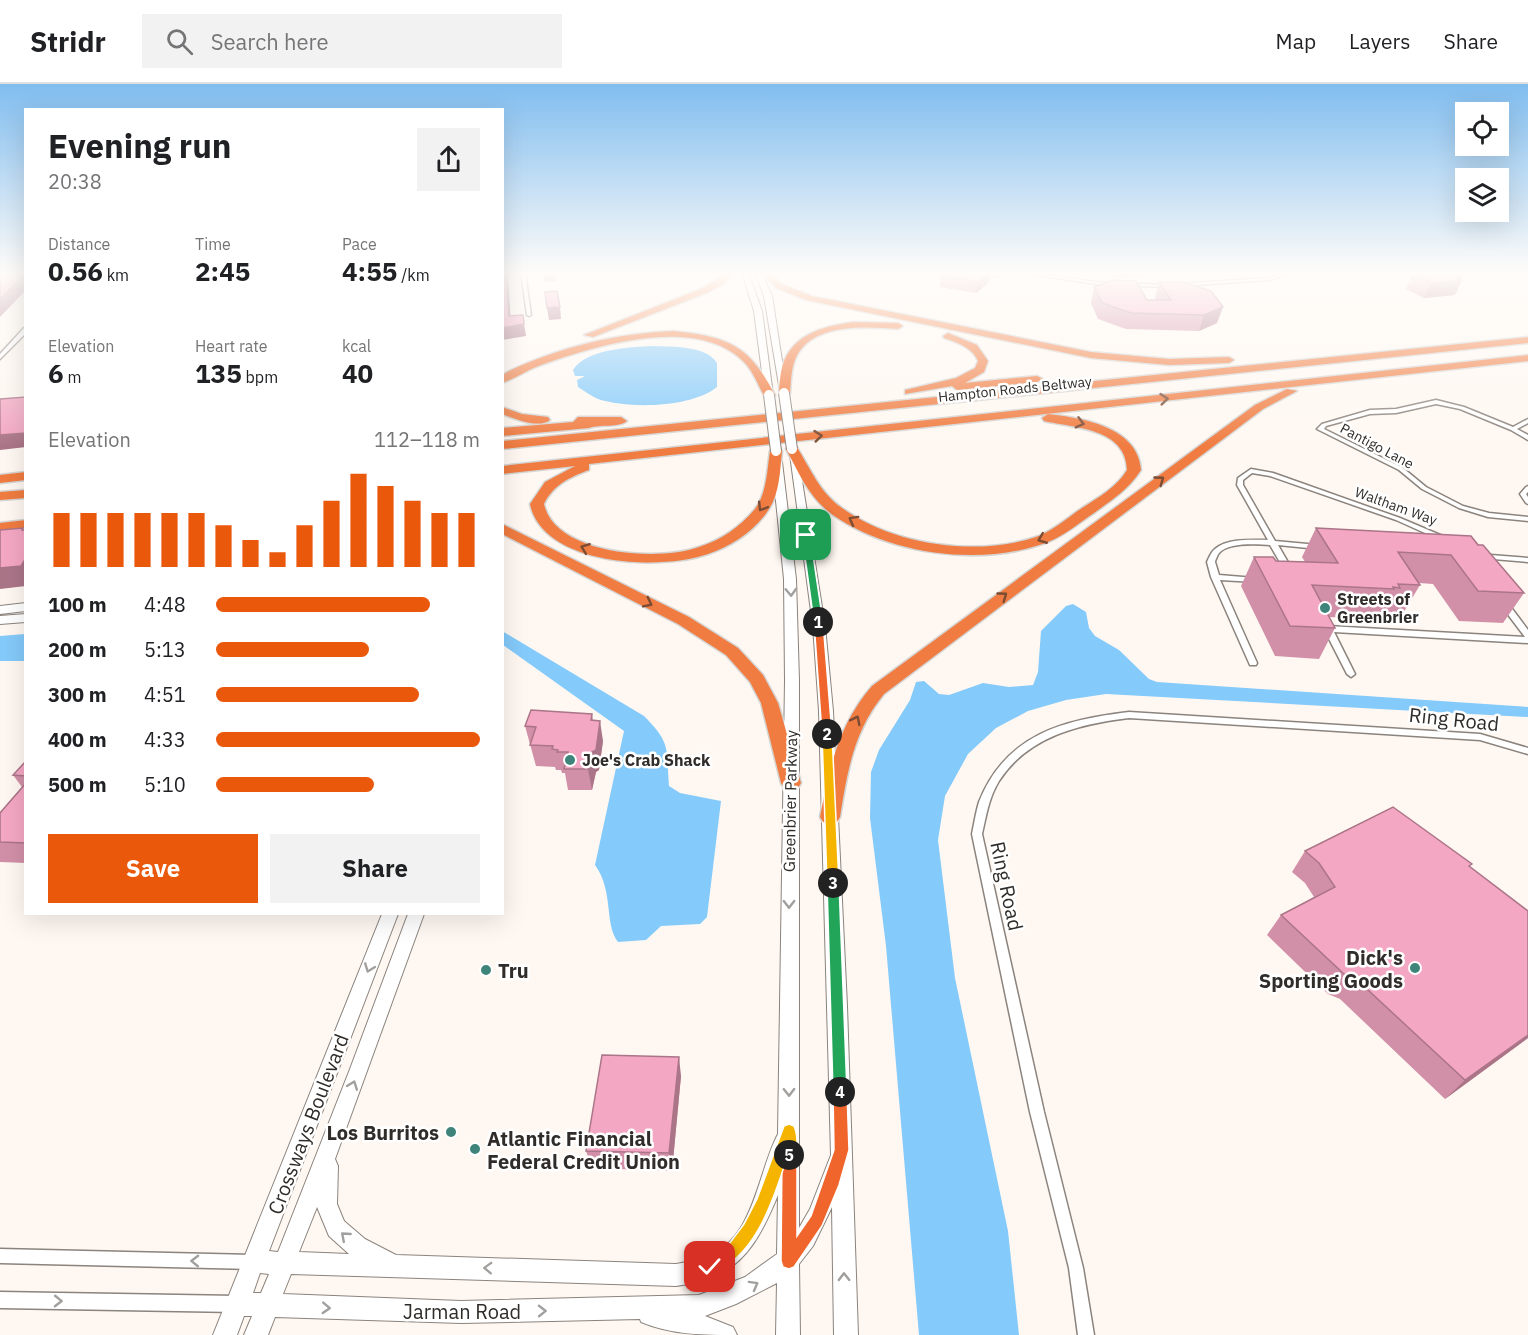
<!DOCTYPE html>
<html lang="en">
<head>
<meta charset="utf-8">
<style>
	:root { --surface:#fff; --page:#f2f2f2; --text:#202124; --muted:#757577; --line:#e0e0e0; --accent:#ea580c }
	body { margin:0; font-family:"IBM Plex Sans",sans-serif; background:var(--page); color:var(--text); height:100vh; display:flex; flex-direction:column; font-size:22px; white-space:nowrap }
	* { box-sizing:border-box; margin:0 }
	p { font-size:20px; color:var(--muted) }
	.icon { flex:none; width:33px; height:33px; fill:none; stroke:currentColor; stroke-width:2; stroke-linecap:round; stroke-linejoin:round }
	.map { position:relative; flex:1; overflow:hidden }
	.sheet { position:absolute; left:24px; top:24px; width:480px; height:807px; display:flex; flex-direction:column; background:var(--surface); border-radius:0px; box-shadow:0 6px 24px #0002 }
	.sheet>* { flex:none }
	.buttons { position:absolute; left:1455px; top:18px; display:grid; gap:12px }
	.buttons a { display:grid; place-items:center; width:54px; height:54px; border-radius:0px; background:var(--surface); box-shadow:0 6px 24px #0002; font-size:30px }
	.pin { position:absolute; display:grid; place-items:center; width:51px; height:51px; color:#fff; margin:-26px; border-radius:12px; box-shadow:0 3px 9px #0006 }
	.km { position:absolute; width:30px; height:30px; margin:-15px; border-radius:50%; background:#222; color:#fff; font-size:16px; line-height:30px; text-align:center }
	.round { display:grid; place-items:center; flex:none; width:63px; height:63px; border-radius:0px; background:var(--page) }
	.summary { display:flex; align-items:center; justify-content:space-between; height:102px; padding:0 24px }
	h1 { font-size:33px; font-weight:700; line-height:45px }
	.metrics { display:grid; grid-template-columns:repeat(3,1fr); gap:9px; height:102px; padding:6px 24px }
	.metrics div { display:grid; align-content:center }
	.metrics b { font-size:26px; font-weight:700 }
	.metrics small { font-size:16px; font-weight:400 }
	.metrics p { font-size:16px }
	.chart { height:168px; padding:12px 24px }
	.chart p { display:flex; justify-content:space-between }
	.chart svg { width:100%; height:108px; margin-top:6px; stroke:var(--accent); stroke-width:6 }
	.button { display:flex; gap:12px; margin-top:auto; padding:12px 24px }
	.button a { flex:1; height:69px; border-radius:0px; background:var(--accent); color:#fff; font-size:24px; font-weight:700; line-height:69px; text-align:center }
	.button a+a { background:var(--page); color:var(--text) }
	ul { padding:0 24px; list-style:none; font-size:20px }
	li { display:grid; grid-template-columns:96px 72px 1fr; align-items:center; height:45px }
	li i { height:15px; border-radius:8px; background:var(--accent) }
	header { display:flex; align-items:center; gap:36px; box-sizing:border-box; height:84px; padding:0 30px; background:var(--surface); border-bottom:2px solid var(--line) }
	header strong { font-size:28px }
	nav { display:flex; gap:33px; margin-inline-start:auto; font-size:21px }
	.search { width:420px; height:54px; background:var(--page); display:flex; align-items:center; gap:15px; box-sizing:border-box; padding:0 21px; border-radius:0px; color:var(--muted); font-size:22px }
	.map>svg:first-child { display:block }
</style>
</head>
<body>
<header>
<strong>Stridr</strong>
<div class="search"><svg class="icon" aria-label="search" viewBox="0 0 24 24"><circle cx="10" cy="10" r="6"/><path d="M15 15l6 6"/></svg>Search here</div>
<nav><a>Map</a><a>Layers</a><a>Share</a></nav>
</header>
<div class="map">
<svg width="1528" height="1251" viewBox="0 0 1528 1251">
	<rect width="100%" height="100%" fill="#fff8f2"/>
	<path fill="#84cafa" d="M653 262C672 263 706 261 717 279V303C691 324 629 325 598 315 591 312 585 307 578 303L577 296 585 292H575L573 286C586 265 630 263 653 262Z
		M1073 520 1086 528 1089 544 1095 552 1119 566 1149 595 1157 598 1528 623V633L1106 610 1066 616 1028 627 996 644 968 670 945 712 938 756 955 894 1008 1147 1019 1251H919L886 862 870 734 871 688 879 666 910 616 916 598 924 597 939 610 949 611 983 599 1009 603 1033 601 1038 588 1041 547 1066 522Z
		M502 547 644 632C672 660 666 665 669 702L680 709 721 717 707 833 700 840 661 842 646 856 618 858C604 840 614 807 595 781L624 647 503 561Z
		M25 550V577H0V552Z"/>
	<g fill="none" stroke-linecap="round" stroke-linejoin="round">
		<defs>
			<path id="street" d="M521 188H525L531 231 529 232 527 231Z
				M971 188C978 188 985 191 992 190 1000 190 1007 188 1014 188L991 193Z
				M1017 188H1026L1096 198 1164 201 1268 194 1287 188H1292L1269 196 1164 203 1096 200Z
				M24 244H26V249L0 275V270Z
				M1436 316 1464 323 1513 343 1528 335V339L1517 345 1528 351V356L1511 346 1460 325 1436 320 1396 329 1370 330 1326 342 1324 345 1403 384 1426 403 1463 422 1489 429 1528 433V437L1488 433 1459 424 1422 405 1399 386 1317 345 1322 340 1370 326 1396 325Z
				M1251 385 1273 389 1400 434 1452 456 1448 458H1445L1396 436 1270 392 1252 389 1243 396V401L1275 457 1318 461 1322 463 1318 465 1278 461 1293 487 1289 489 1285 487 1270 461C1257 460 1228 458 1219 469 1218 470 1215 477 1215 478L1219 491 1255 494 1259 496 1255 498 1220 496 1257 579 1256 581H1250L1211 493 1207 478C1209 474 1211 468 1215 465 1228 454 1252 456 1268 456L1237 401 1238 394Z
				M1528 402V408L1526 410 1528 413V420L1526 419 1520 410 1526 403Z
				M1478 470 1528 474V478L1481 474H1478Z
				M1501 518H1507L1528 546V559L1334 548 1355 590 1351 593 1347 590 1324 545 1328 542 1525 553 1500 520Z
				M1129 628 1480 650 1528 664V670L1480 656 1129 634C1080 640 1028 652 999 697 989 713 986 732 982 750L1044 1028 1083 1184 1094 1251H1078L1069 1184 1030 1028 972 750C974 740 976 728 979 718 1006 650 1063 636 1129 628Z
				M0 1165 253 1171 258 1173 260 1178 258 1183 253 1185 0 1179Z
				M0 1208 237 1212 242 1215 245 1220 242 1225 237 1228 0 1224Z"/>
			<path id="secondary" d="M742 188H748L762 227 773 311 769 314 765 311 754 227Z
				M755 188H761L772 212 787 309 780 307 764 212Z
				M789 363 797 365 825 542 833 627 847 922 858 1251H834L832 1123 813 1162 799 1180 800 1251H776L777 1199 736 1220 705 1232 733 1243 737 1251C704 1251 672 1251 641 1238L640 1235 461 1239 275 1233 268 1251H244L252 1232H244L237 1251H213L382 830H398L269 1167 278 1168 350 985 408 830H424L335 1075 338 1082 337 1120 344 1137 365 1155 396 1171 676 1180C685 1178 695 1177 704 1174 755 1157 757 1089 778 1050L785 597 784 495 772 378 777 375 782 378 796 495 799 597V1144L810 1125 831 1071 819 627 813 542ZM778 1111 777 1170 745 1193 699 1211 461 1217 283 1210 291 1190 676 1202C687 1200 698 1199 708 1195 747 1182 763 1147 778 1111ZM317 1123 329 1152 349 1170 299 1168ZM260 1189 269 1190 261 1209H253Z
				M26 519V527L0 530V522Z
				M26 530V538L0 540V532Z"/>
			<path id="highway" d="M726 188H735L725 199 709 208 593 253 584 251 703 204Z
				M761 188H770L782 200 812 212 1091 268 1169 275 1229 273 1234 276 1229 279 1169 281 1091 274 806 216 776 204Z
				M854 238 898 239 903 242 898 245C866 243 810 238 795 276 791 286 791 298 790 309L780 311C778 305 780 296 781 288 788 251 822 242 854 238Z
				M674 247C729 253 749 261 775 311L765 313C758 302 754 288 744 278 696 229 590 263 536 283 524 288 514 295 502 299V291L509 287C560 263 618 249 674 247Z
				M948 249 977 261 988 277 984 288 965 299 1037 292 1043 295 1037 298 957 306 952 302 905 310V306L956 294 975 284 978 277C972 263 958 259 944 254L943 252Z
				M1528 253V259L502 365V357Z
				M1528 271V277L589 380V386C570 393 553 401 544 420 555 471 658 478 699 463 721 456 740 443 755 425 767 409 767 386 770 367L776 363 780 364 782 367C780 386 780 408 769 425 755 447 732 462 708 470 660 487 543 482 530 420L545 398 575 382 502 390V382Z
				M1287 305 1297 307 1263 325 884 610C854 646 847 688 840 733L837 738 830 741 823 738 820 733C829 684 839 640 872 602L1255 321Z
				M502 323 522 330 548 333 550 336C539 345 515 335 502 330Z
				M1048 330C1083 334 1138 343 1141 386 1129 405 1112 416 1094 429 1079 439 1065 451 1048 458 982 483 891 471 833 431 809 414 799 389 786 365L788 362H796C811 385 819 408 842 424 893 461 976 473 1036 453 1053 447 1067 434 1082 424 1099 413 1117 403 1127 386 1126 344 1075 344 1044 337L1042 334Z
				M578 333H621L627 337C618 344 600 340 589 344L502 352V344L573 338Z
				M26 388V396L0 399V391Z
				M26 406V414L0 416V408Z
				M26 436V444L0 447V439Z
				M502 440 689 533 738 564 763 591 778 619 801 699 798 704 791 706 784 704 781 699 761 619 750 598 726 571 678 540 502 450Z"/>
		</defs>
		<use href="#street" stroke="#8b837d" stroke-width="3"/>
		<use href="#secondary" stroke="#8b837d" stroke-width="2"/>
		<use href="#highway" stroke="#d5d5d4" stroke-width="3"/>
		<use href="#street" fill="#fff" fill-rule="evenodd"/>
		<use href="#secondary" fill="#fff" fill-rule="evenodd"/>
		<use href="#highway" fill="#f07c41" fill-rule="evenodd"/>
		<defs>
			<path id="secondary-bridge" d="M784 309 792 365
				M769 311 776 367"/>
		</defs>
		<use href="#secondary-bridge" stroke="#8b837d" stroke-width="12" stroke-linecap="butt"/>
		<use href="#secondary-bridge" stroke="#fff" stroke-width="10"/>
	</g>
	<path fill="#d290a8" d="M990 188 988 199 976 209 940 203 941 192Z
		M1105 188H1191V189L1114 194Z
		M1413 188H1461V195L1462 196 1455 211 1424 214 1406 205Z
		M1159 198 1217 239 1199 247 1126 245 1098 235 1091 219 1094 203 1147 216H1156L1155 213Z
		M1316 444 1471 452 1524 509 1503 539 1459 537 1433 500 1419 499 1420 501 1402 531 1385 530 1383 534 1378 533 1377 535 1328 533 1335 544 1319 575 1275 572 1241 502 1254 473 1276 477 1305 478 1302 473Z
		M592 630 593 636 603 657 599 686 596 688 592 706H568L565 689H562L561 686H556L555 683 536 682 525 642Z
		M26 677V779L0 778V729L22 703 13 691Z
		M1305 767 1470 782 1528 954 1445 1015 1340 915 1328 910 1267 851 1281 831 1314 813 1305 799 1292 788Z
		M681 992 672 1087 592 1084 586 1067Z"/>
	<path fill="#ab7588" d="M506 188H508L511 242 524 240 526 252 502 256V244L509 232Z
		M543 188H555L556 197 545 198Z
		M990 188 988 199 976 209 978 198Z
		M26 189V206L0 233V215Z
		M1464 189 1461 196H1462L1455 211 1424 214 1431 199 1449 190Z
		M560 223 561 235 549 236 547 224Z
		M1223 223 1217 239 1199 247 1204 231Z
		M26 349V363L0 366V351Z
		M0 471 26 474V502L0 505Z
		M600 637 603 657 599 686 596 688 592 706 588 685Z
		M1528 951V954L1445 1015 1465 996Z
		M679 973 681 992 672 1087 669 1069Z"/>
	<path fill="#f4a7c3" stroke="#ab7588" stroke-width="1.5" d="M0 188H26V189L0 215Z
		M502 188H506L509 232 523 231 524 240 502 244Z
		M947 188H990L978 198 941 192Z
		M1417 188H1461L1464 189 1449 190 1462 196 1431 199 1413 190 1421 189Z
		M1113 196 1136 197 1147 216H1171L1159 198H1182L1211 207 1223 223 1204 231 1131 229 1102 219 1094 203Z
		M557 207 560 223 547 224 545 208Z
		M26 313V349L0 351V315Z
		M23 444 22 446H26V474L21 482 0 484V446Z
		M1316 444 1471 452 1478 461H1483L1524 509 1478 507 1451 471 1398 468 1420 501 1398 500 1400 504 1393 503 1394 505 1312 501 1335 544 1290 542 1254 473H1273L1276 477 1338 479Z
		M531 626 592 630 591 636 600 637 596 666 592 668 588 685H564L568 668H557L558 666 552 665 553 662 530 661 536 643 525 642Z
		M26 677V692L13 691Z
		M26 699V759L0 758V729Z
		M1393 723 1472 780 1469 782 1528 827V951L1465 996 1356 895 1344 890 1281 831 1335 803 1319 779 1305 767Z
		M602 971 679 973 669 1069 586 1067Z"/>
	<defs><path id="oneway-chevron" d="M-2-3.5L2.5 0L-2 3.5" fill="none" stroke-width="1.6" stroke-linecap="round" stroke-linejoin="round" transform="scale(1.5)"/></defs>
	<g stroke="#7c4c33">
		<use href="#oneway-chevron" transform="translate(1164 315) rotate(-6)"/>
		<use href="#oneway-chevron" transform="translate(1080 339) rotate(15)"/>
		<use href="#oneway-chevron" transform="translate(818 352) rotate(-6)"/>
		<use href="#oneway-chevron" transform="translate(1160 396) rotate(-36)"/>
		<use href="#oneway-chevron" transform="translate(762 423) rotate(122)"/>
		<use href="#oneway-chevron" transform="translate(853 436) rotate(-151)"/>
		<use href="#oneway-chevron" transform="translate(1042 455) rotate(158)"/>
		<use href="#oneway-chevron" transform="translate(585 464) rotate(-159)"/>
		<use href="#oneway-chevron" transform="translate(1003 512) rotate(-36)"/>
		<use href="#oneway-chevron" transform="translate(648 519) rotate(27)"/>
		<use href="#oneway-chevron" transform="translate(856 636) rotate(-63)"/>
	</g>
	<g stroke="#a1a09f">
		<use href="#oneway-chevron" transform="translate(791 508) rotate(88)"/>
		<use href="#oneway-chevron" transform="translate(789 820) rotate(90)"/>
		<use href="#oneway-chevron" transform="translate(369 884) rotate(111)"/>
		<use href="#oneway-chevron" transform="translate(353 1001) rotate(-69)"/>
		<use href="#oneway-chevron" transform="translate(789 1008) rotate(89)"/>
		<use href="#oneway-chevron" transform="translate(345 1152) rotate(-139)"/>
		<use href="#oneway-chevron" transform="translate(195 1177) rotate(-179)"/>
		<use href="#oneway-chevron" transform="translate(488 1184) rotate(-178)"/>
		<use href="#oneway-chevron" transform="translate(844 1193) rotate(-91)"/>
		<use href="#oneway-chevron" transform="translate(754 1201) rotate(-29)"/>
		<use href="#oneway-chevron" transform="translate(58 1217) rotate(1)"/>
		<use href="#oneway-chevron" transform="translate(326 1224) rotate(3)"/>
		<use href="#oneway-chevron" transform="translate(542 1227) rotate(-1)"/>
	</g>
	<linearGradient id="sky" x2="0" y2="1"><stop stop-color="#80bdef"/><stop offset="0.52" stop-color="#fffcf9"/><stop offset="1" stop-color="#fffcf9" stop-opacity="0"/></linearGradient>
	<rect width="1528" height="363" fill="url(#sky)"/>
	<path fill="#22a559" stroke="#fff" stroke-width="1.5" d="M806 449 810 451 823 538 818 541 814 538 802 451Z"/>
	<path fill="#f0652b" stroke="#fff" stroke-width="1.5" d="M818 535 823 538 832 650 827 653 822 650 814 538Z"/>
	<path fill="#f5b400" stroke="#fff" stroke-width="1.5" d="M827 646 832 650 839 799 833 804 827 799 822 650Z"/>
	<path fill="#22a559" stroke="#fff" stroke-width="1.5" d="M833 794 839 799 847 1008 840 1015 833 1008 827 799Z"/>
	<path fill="#f0652b" stroke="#fff" stroke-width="1.5" d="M840 1001 847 1008 849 1066 839 1101 822 1142 794 1183 789 1185 783 1183 781 1177 782 1071 784 1066 789 1064 795 1066 797 1071V1152L811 1132 834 1066 833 1008Z"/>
	<path fill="#f5b400" stroke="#fff" stroke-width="1.5" d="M789 1040 794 1042C798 1051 798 1067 795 1076L786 1077C771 1121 756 1172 710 1191L704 1189 702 1183 704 1178 729 1160 744 1140 757 1115 784 1042Z"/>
	<g fill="#3f847a" stroke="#fff" stroke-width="2">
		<circle cx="1325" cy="524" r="6"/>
		<circle cx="570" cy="676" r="6"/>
		<circle cx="1415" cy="884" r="6"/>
		<circle cx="486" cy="886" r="6"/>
		<circle cx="451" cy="1048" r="6"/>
		<circle cx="475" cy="1065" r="6"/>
	</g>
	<g text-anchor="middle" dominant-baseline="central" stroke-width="5" stroke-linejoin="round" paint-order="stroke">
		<g font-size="14" fill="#2f2c29" stroke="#fff">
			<text transform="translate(1015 305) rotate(-6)">Hampton Roads Beltway</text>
			<text transform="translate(1377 362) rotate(28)">Pantigo Lane</text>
			<text transform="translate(1396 422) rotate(20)">Waltham Way</text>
		</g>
		<g font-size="16" font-weight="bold" fill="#2f2c29" stroke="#fff" text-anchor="start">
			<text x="1337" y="515">Streets of<tspan x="1337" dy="18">Greenbrier</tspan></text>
			<text x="582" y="676">Joe's Crab Shack</text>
		</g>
		<g font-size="16" fill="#2f2c29" stroke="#fff">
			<text transform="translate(790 717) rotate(-89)">Greenbrier Parkway</text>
		</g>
		<g font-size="20" fill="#2f2c29" stroke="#fff">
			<text transform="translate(1454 635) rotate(6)">Ring Road</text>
			<text transform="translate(1007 802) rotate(78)">Ring Road</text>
			<text transform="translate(308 1040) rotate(-69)">Crossways Boulevard</text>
			<text x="462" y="1227">Jarman Road</text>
		</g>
		<g font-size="20" font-weight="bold" fill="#2f2c29" stroke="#fff" text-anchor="end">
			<text x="1403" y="873">Dick's<tspan x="1403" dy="23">Sporting Goods</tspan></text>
			<text x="498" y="886" text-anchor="start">Tru</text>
			<text x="439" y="1048">Los Burritos</text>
			<text x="487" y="1054" text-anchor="start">Atlantic Financial<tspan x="487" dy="23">Federal Credit Union</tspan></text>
		</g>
	</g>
</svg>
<div class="buttons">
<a><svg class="icon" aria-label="locate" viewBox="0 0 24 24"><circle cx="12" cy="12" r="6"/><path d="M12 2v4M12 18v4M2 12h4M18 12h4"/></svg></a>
<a><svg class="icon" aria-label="layers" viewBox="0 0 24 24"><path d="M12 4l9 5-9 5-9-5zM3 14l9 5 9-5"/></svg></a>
</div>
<div class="pin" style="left:806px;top:451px;background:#1e9e55"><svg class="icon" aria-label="arrive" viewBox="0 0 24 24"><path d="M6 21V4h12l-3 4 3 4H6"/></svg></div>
<div class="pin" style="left:710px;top:1183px;background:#d93025"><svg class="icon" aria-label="check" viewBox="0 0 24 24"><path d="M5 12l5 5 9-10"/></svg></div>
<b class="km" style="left:818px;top:538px">1</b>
<b class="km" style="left:827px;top:650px">2</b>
<b class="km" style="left:833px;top:799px">3</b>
<b class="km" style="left:840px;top:1008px">4</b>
<b class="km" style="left:789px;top:1071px">5</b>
<section class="sheet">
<div class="summary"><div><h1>Evening run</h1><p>20:38</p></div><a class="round"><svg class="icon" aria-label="share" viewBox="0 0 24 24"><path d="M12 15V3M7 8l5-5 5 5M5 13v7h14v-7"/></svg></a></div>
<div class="metrics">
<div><p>Distance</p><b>0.56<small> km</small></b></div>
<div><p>Time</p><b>2:45</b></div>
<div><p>Pace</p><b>4:55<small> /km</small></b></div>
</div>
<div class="metrics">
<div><p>Elevation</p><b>6<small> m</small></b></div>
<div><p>Heart rate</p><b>135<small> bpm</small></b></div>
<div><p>kcal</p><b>40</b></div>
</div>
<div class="chart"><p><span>Elevation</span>112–118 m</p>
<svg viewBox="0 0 160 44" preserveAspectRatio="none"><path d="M5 44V22M15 44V22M25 44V22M35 44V22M45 44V22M55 44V22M65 44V27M75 44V33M85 44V38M95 44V27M105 44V17M115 44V6M125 44V11M135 44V17M145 44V22M155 44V22"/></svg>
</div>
<ul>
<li><b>100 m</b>4:48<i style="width:81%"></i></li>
<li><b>200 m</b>5:13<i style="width:58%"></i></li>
<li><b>300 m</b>4:51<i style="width:77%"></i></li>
<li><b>400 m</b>4:33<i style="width:100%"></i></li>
<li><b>500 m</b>5:10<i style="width:60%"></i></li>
</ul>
<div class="button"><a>Save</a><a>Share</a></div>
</section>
</div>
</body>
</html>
